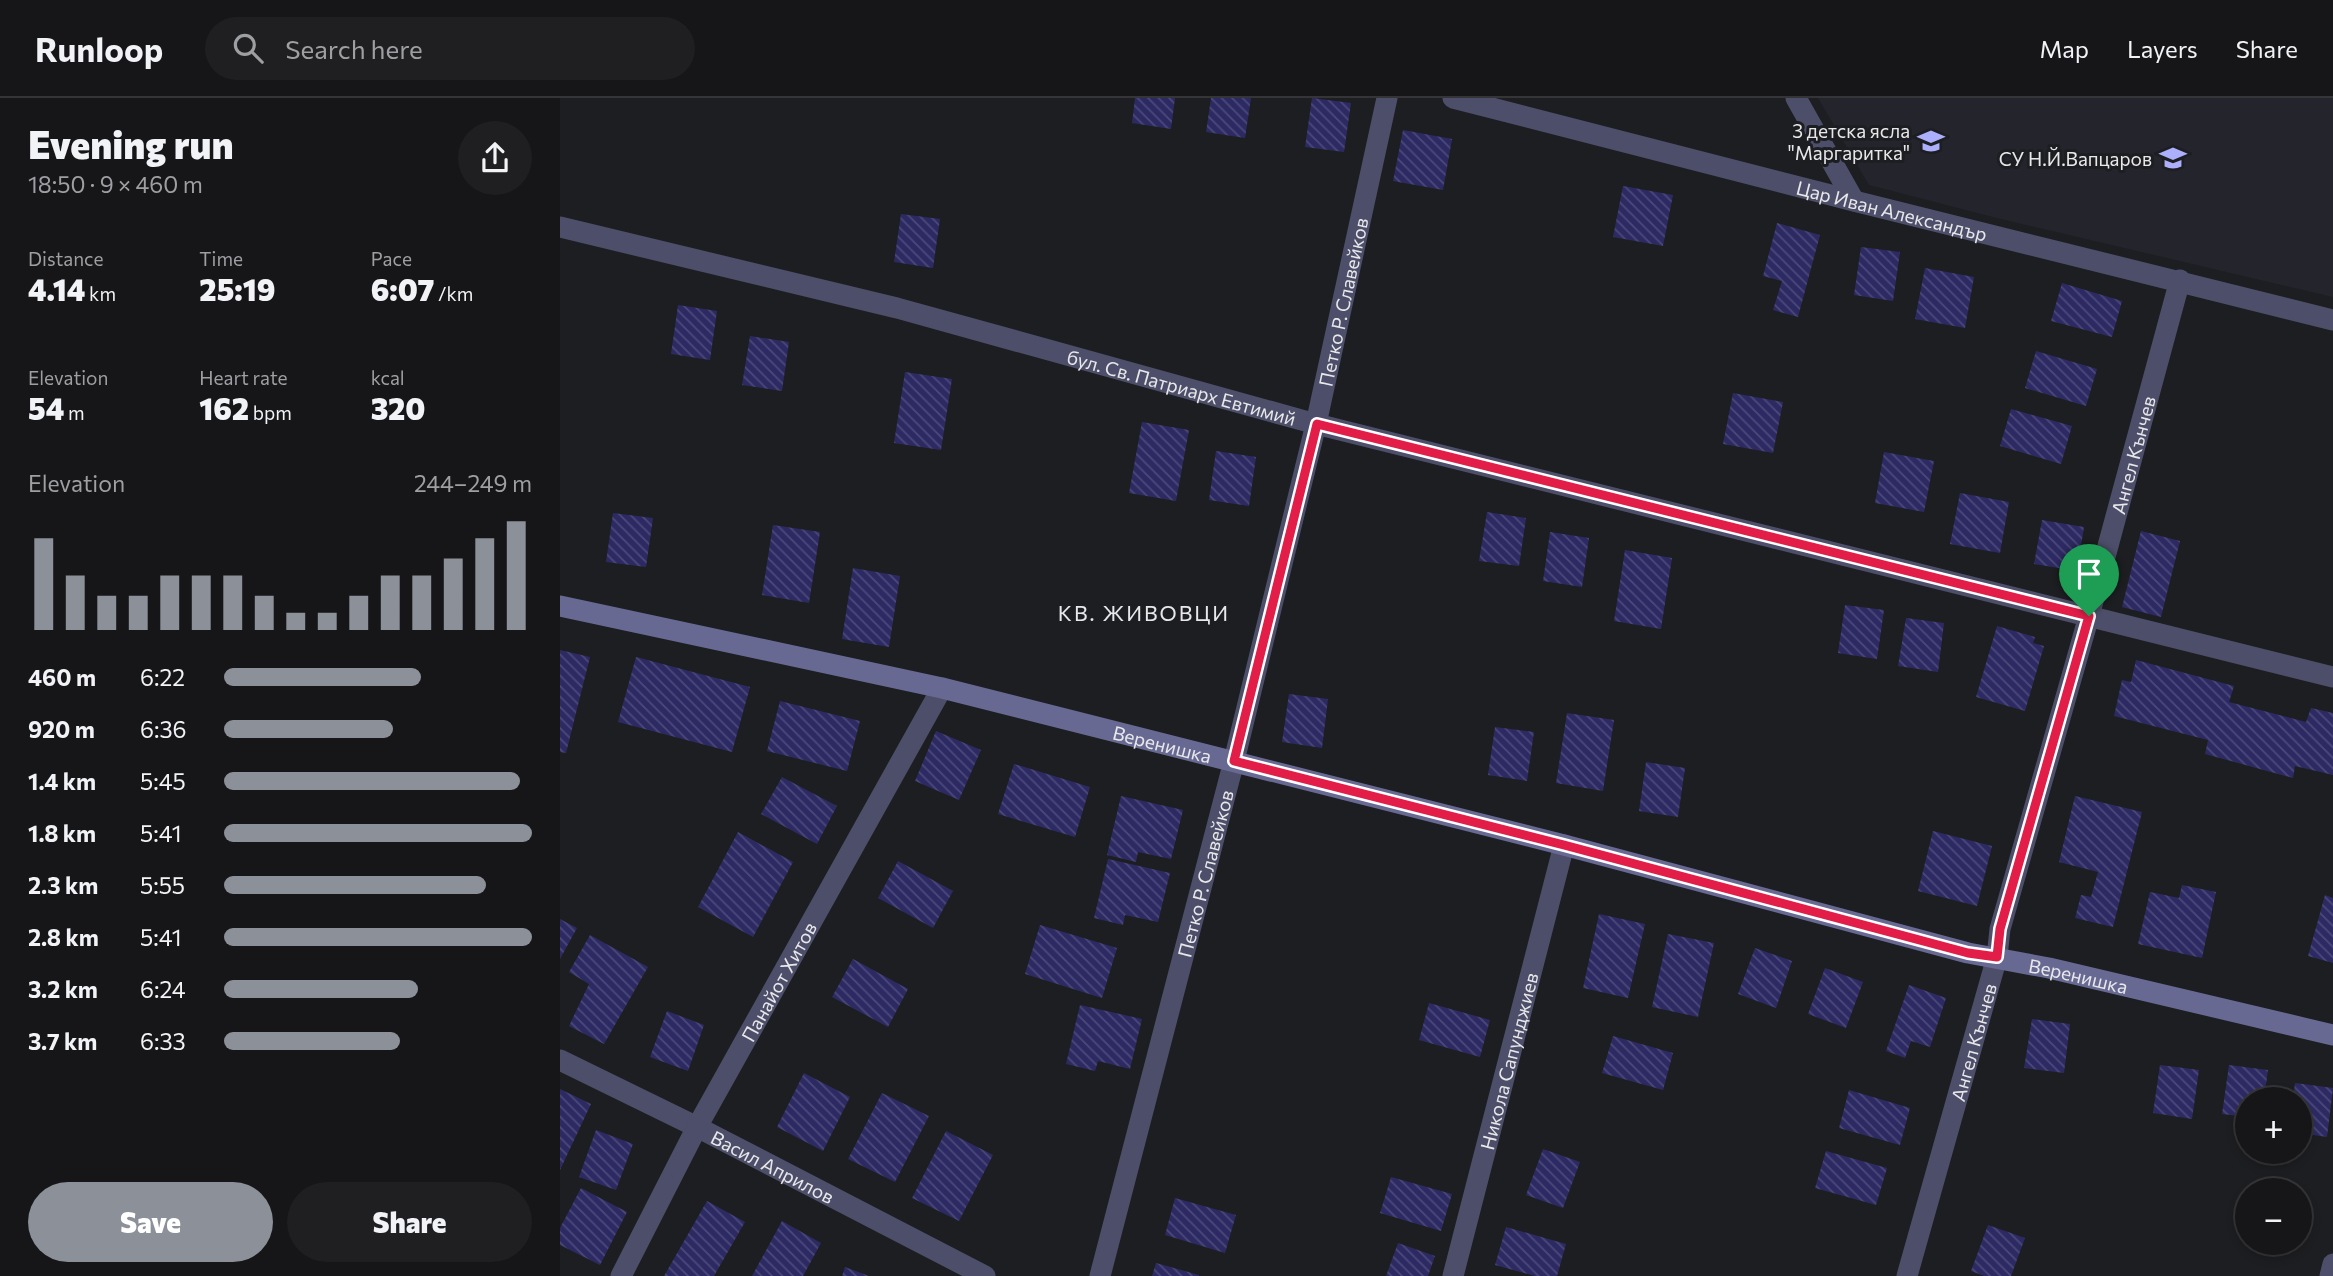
<!DOCTYPE html>
<html lang="en">
<head>
<meta charset="utf-8">
<style>
	:root { --surface:#161619; --page:#1f1f22; --text:#f1f3f6; --muted:#9e9fa2; --line:#353538; --accent:#8c9099 }
	body { margin:0; font-family:Commissioner,sans-serif; background:var(--page); color:var(--text); height:100vh; display:flex; flex-direction:column; font-size:26px; white-space:nowrap }
	* { box-sizing:border-box; margin:0 }
	p { font-size:23px; color:var(--muted) }
	.icon { flex:none; width:38px; height:38px; fill:none; stroke:currentColor; stroke-width:2; stroke-linecap:round; stroke-linejoin:round }
	.map { position:relative; flex:1; overflow:hidden }
	.details { display:flex; flex-direction:column; background:var(--surface); width:560px }
	.details>* { flex:none }
	.buttons { position:absolute; left:1675px; top:989px; display:grid; gap:14px }
	.buttons a { display:grid; place-items:center; width:77px; height:77px; border-radius:50%; background:var(--surface); box-shadow:0 4px 10px #0003,0 0 0 2px var(--line); font-size:35px }
	.pin { position:absolute; display:grid; place-items:center; width:60px; height:60px; color:#fff; margin:-72px -30px; border-radius:50% 50% 50% 0; rotate:-45deg; box-shadow:0 0 7px #0007 }
	.pin .icon { rotate:45deg }
	.round { display:grid; place-items:center; flex:none; width:74px; height:74px; border-radius:37px; background:var(--page) }
	.summary { display:flex; align-items:center; justify-content:space-between; height:119px; padding:0 28px }
	h1 { font-size:38px; font-weight:800; line-height:52px }
	.figures { display:grid; grid-template-columns:repeat(3,1fr); gap:10px; height:119px; padding:7px 28px }
	.figures div { display:grid; align-content:center }
	.figures b { font-size:30px; font-weight:800 }
	.figures small { font-size:19px; font-weight:400 }
	.figures p { font-size:19px }
	.chart { height:196px; padding:14px 28px }
	.chart p { display:flex; justify-content:space-between }
	.chart svg { width:100%; height:126px; margin-top:7px; stroke:var(--accent); stroke-width:6 }
	.action { display:flex; gap:14px; margin-top:auto; padding:14px 28px }
	.action a { flex:1; height:80px; border-radius:42px; background:var(--accent); color:#fff; font-size:28px; font-weight:800; line-height:80px; text-align:center }
	.action a+a { background:var(--page); color:var(--text) }
	ul { padding:0 28px; list-style:none; font-size:23px }
	li { display:grid; grid-template-columns:112px 84px 1fr; align-items:center; height:52px }
	li i { height:18px; border-radius:9px; background:var(--accent) }
	header { display:flex; align-items:center; gap:42px; box-sizing:border-box; height:98px; padding:0 35px; background:var(--surface); border-bottom:2px solid var(--line) }
	header strong { font-size:33px }
	nav { display:flex; gap:38px; margin-inline-start:auto; font-size:24px }
	.search { width:490px; height:63px; background:var(--page); display:flex; align-items:center; gap:18px; box-sizing:border-box; padding:0 24px; border-radius:38px; color:var(--muted); font-size:26px }
	main { display:flex; flex:1; min-height:0 }
	.map>svg:first-child { display:block }
</style>
</head>
<body>
<header>
<strong>Runloop</strong>
<div class="search"><svg class="icon" aria-label="search" viewBox="0 0 24 24"><circle cx="10" cy="10" r="6"/><path d="M15 15l6 6"/></svg>Search here</div>
<nav><a>Map</a><a>Layers</a><a>Share</a></nav>
</header>
<main>
<section class="details">
<div class="summary"><div><h1>Evening run</h1><p>18:50 · 9 × 460 m</p></div><a class="round"><svg class="icon" aria-label="share" viewBox="0 0 24 24"><path d="M12 15V3M7 8l5-5 5 5M5 13v7h14v-7"/></svg></a></div>
<div class="figures">
<div><p>Distance</p><b>4.14<small> km</small></b></div>
<div><p>Time</p><b>25:19</b></div>
<div><p>Pace</p><b>6:07<small> /km</small></b></div>
</div>
<div class="figures">
<div><p>Elevation</p><b>54<small> m</small></b></div>
<div><p>Heart rate</p><b>162<small> bpm</small></b></div>
<div><p>kcal</p><b>320</b></div>
</div>
<div class="chart"><p><span>Elevation</span>244–249 m</p>
<svg viewBox="0 0 160 44" preserveAspectRatio="none"><path d="M5 44V12M15 44V25M25 44V32M35 44V32M45 44V25M55 44V25M65 44V25M75 44V32M85 44V38M95 44V38M105 44V32M115 44V25M125 44V25M135 44V19M145 44V12M155 44V6"/></svg>
</div>
<ul>
<li><b>460 m</b>6:22<i style="width:64%"></i></li>
<li><b>920 m</b>6:36<i style="width:55%"></i></li>
<li><b>1.4 km</b>5:45<i style="width:96%"></i></li>
<li><b>1.8 km</b>5:41<i style="width:100%"></i></li>
<li><b>2.3 km</b>5:55<i style="width:85%"></i></li>
<li><b>2.8 km</b>5:41<i style="width:100%"></i></li>
<li><b>3.2 km</b>6:24<i style="width:63%"></i></li>
<li><b>3.7 km</b>6:33<i style="width:57%"></i></li>
</ul>
<div class="action"><a>Save</a><a>Share</a></div>
</section>
<div class="map">
<svg width="1773" height="1178" viewBox="0 0 1773 1178">
	<defs>
		<pattern id="building-back-hatch" width="6" height="6" patternUnits="userSpaceOnUse" patternTransform="scale(1.75)"><rect width="6" height="6" fill="#2d2a63"/><path d="M-1 5l2 2M0 0l6 6M5-1l2 2" fill="none" stroke="#4b497a"/></pattern>
	</defs>
	<rect width="100%" height="100%" fill="#1d1e21"/>
	<path fill="#24242d" d="M1258 0H1773V199L1437 120 1309 87Z"/>
	<path fill="url(#building-back-hatch)" d="M575 0H615L611 31 572 25Z
		M651 0H691L685 40 646 34Z
		M752 0 791 5 784 54 745 49Z
		M843 32 892 41 883 92 833 83Z
		M1063 88 1113 97 1103 148 1053 139Z
		M341 116 380 121 373 170 334 164Z
		M1217 125 1260 137 1238 219 1213 212 1222 183 1203 178Z
		M1301 149 1340 154 1333 203 1294 197Z
		M1365 170 1414 179 1405 230 1355 221Z
		M1502 185 1562 203 1552 239 1491 223Z
		M118 207 157 213 150 262 111 256Z
		M190 238 229 244 222 293 182 287Z
		M1476 253 1537 271 1526 308 1465 290Z
		M345 274 392 281 381 352 334 345Z
		M1173 295 1223 304 1213 355 1163 346Z
		M1451 311 1512 328 1501 366 1440 348Z
		M582 324 629 332 616 403 569 395Z
		M656 353 696 359 689 408 649 402Z
		M1324 354 1374 363 1364 414 1315 405Z
		M1400 395 1449 404 1440 455 1390 446Z
		M927 414 966 420 959 468 919 463Z
		M53 415 93 420 86 469 46 464Z
		M1482 422 1524 429 1517 473 1474 466Z
		M213 427 260 434 249 505 202 497Z
		M1581 433 1620 443 1601 519 1562 509Z
		M990 434 1029 440 1022 489 983 483Z
		M1065 452 1112 460 1101 531 1054 523Z
		M293 470 340 478 329 549 282 541Z
		M1285 507 1324 512 1317 561 1278 555Z
		M1346 520 1384 525 1378 574 1338 568Z
		M1437 528 1475 539 1473 545 1484 548 1465 613 1416 599Z
		M0 552 30 559 6 655 0 654Z
		M76 559 190 589 172 654 58 624Z
		M1576 562 1674 588 1669 604 1746 624 1751 610 1773 615V677L1735 668 1733 680 1645 656 1648 642 1554 618 1562 582 1571 584Z
		M729 596 768 601 762 650 722 644Z
		M220 603 300 623 287 673 207 653Z
		M1007 615 1054 622 1043 693 996 685Z
		M935 629 974 634 967 683 928 677Z
		M376 633 421 652 399 702 355 683Z
		M1086 664 1125 670 1118 719 1079 713Z
		M454 666 530 689 515 739 438 716Z
		M222 679 277 708 257 746 201 716Z
		M561 698 623 712 611 761 578 754 576 764 547 757Z
		M1515 698 1582 714 1553 829 1515 820 1521 797 1531 799 1538 774 1499 764Z
		M1373 733 1432 748 1417 808 1358 793Z
		M178 734 233 764 193 839 138 809Z
		M548 761 610 775 598 824 565 817 563 827 534 820Z
		M338 763 393 793 373 830 318 800Z
		M1622 787 1656 794 1642 860 1578 846 1590 794 1619 800Z
		M1765 797 1773 800V865L1748 858Z
		M1039 816 1085 826 1068 900 1023 890Z
		M0 821 17 830 0 861Z
		M480 827 557 850 542 900 465 876Z
		M1108 836 1154 845 1138 919 1092 909Z
		M30 837 88 869 44 946 9 928 29 886 9 874Z
		M1195 850 1232 863 1216 910 1178 896Z
		M293 861 348 891 328 929 272 899Z
		M1265 870 1303 884 1286 930 1248 916Z
		M1349 887 1386 900 1370 949 1351 943 1345 960 1326 953Z
		M869 905 930 922 920 959 859 942Z
		M520 907 582 921 570 971 538 963 535 973 506 966Z
		M107 913 144 927 128 973 90 959Z
		M1472 921 1510 926 1504 975 1464 970Z
		M1053 938 1113 955 1103 992 1042 975Z
		M1600 967 1639 972 1632 1021 1593 1015Z
		M1669 967 1708 972 1704 1001H1687V1019L1662 1016Z
		M244 975 290 999 263 1053 217 1029Z
		M1735 985 1773 990 1767 1039 1740 1035V1001H1733Z
		M0 991 31 1006 0 1072Z
		M1289 992 1350 1010 1340 1047 1279 1030Z
		M322 995 369 1018 335 1084 288 1061Z
		M36 1032 73 1046 56 1092 19 1079Z
		M386 1033 433 1057 399 1123 352 1100Z
		M983 1051 1020 1064 1003 1110 966 1097Z
		M1266 1053 1327 1070 1316 1107 1255 1090Z
		M831 1079 892 1096 881 1133 820 1115Z
		M21 1090 67 1114 40 1167 0 1147V1130Z
		M615 1100 676 1117 665 1155 605 1137Z
		M147 1103 185 1124 154 1178H104Z
		M222 1123 261 1145 243 1178H192Z
		M1428 1127 1465 1140 1451 1178H1424L1411 1173Z
		M946 1129 1006 1146 997 1178H975L935 1167Z
		M838 1145 875 1158 868 1178H826Z
		M596 1165 639 1177V1178H592Z
		M285 1169 309 1178H282Z"/>
	<g fill="none" stroke-linecap="round" stroke-linejoin="round">
		<g stroke="#4d4e69" stroke-width="21">
			<path id="s1" d="M893 0 1294 103 1773 222"/>
			<path d="M1236 0 1294 103"/>
			<path id="s2" d="M0 129 337 210 756 326 1773 579"/>
			<path id="s3" d="M0 962 137 1029 425 1178"/>
			<path id="s4" d="M61 1178 137 1029 382 590"/>
			<path id="s5" d="M540 1178 674 663 756 326 827 0"/>
			<path id="s6" d="M893 1178 1004 747"/>
			<path id="s7" d="M1347 1178 1437 859 1440 831 1529 518 1620 182"/>
			<path d="M1770 1178 1773 1166"/>
		</g>
		<path stroke="#676993" stroke-width="21" id="s8" d="M0 508 382 590 1004 747 1408 855 1489 870 1773 937"/>
	</g>
	<g fill="none" stroke-linecap="round" stroke-linejoin="round">
		<defs>
			<path id="route" d="M757 326 1529 518 1440 831 1437 859 1408 855 1004 747 674 663Z"/>
		</defs>
		<use href="#route" stroke="#fff" stroke-width="14"/>
		<use href="#route" stroke="#e11d48" stroke-width="9"/>
	</g>
	<defs>
		<symbol id="school-bare" viewBox="-9 -9 18 18"><path d="M0-5L7-2L0 1L-7-2ZM-4 1L0 2.5L4 1V4Q0 6-4 4Z" fill="#acaffb" stroke="#1d1e21" stroke-width="2.5" paint-order="stroke"/></symbol>
	</defs>
	<g fill-rule="evenodd">
		<use href="#school-bare" x="1352" y="24" width="38" height="38"/>
		<use href="#school-bare" x="1594" y="41" width="38" height="38"/>
	</g>
	<g text-anchor="middle" dominant-baseline="central" stroke-width="6" stroke-linejoin="round" paint-order="stroke">
		<g font-size="19" fill="#e8e8ea" stroke="#1d1e21" text-anchor="end">
			<text x="1350" y="32">3 детска ясла<tspan x="1350" dy="22">"Маргаритка"</tspan></text>
			<text x="1592" y="60">СУ Н.Й.Вапцаров</text>
		</g>
		<g font-size="19" fill="#e8e8ea" stroke="#1d1e21">
			<text stroke="none"><textPath href="#s1" startOffset="453">Цар Иван Александър</textPath></text>
			<text stroke="none"><textPath href="#s5" startOffset="1004">Петко Р. Славейков</textPath></text>
			<text stroke="none"><textPath href="#s2" startOffset="642">бул. Св. Патриарх Евтимий</textPath></text>
			<text stroke="none"><textPath href="#s7" startOffset="852">Ангел Кънчев</textPath></text>
			<text stroke="none"><textPath href="#s8" startOffset="618">Веренишка</textPath></text>
			<text stroke="none"><textPath href="#s5" startOffset="416">Петко Р. Славейков</textPath></text>
			<text stroke="none"><textPath href="#s8" startOffset="1563">Веренишка</textPath></text>
			<text stroke="none"><textPath href="#s4" startOffset="334">Панайот Хитов</textPath></text>
			<text stroke="none"><textPath href="#s7" startOffset="243">Ангел Кънчев</textPath></text>
			<text stroke="none"><textPath href="#s6" startOffset="222">Никола Сапунджиев</textPath></text>
			<text stroke="none"><textPath href="#s3" startOffset="238">Васил Априлов</textPath></text>
		</g>
		<g font-size="21" letter-spacing="2" fill="#e8e8ea" stroke="#1d1e21">
			<text x="584" y="514">КВ. ЖИВОВЦИ</text>
		</g>
	</g>
</svg>
<div class="buttons">
<a>+</a>
<a>−</a>
</div>
<div class="pin" style="left:1529px;top:518px;background:#1e9e55"><svg class="icon" aria-label="arrive" viewBox="0 0 24 24"><path d="M6 21V4h12l-3 4 3 4H6"/></svg></div>
</div>
</main>
</body>
</html>
